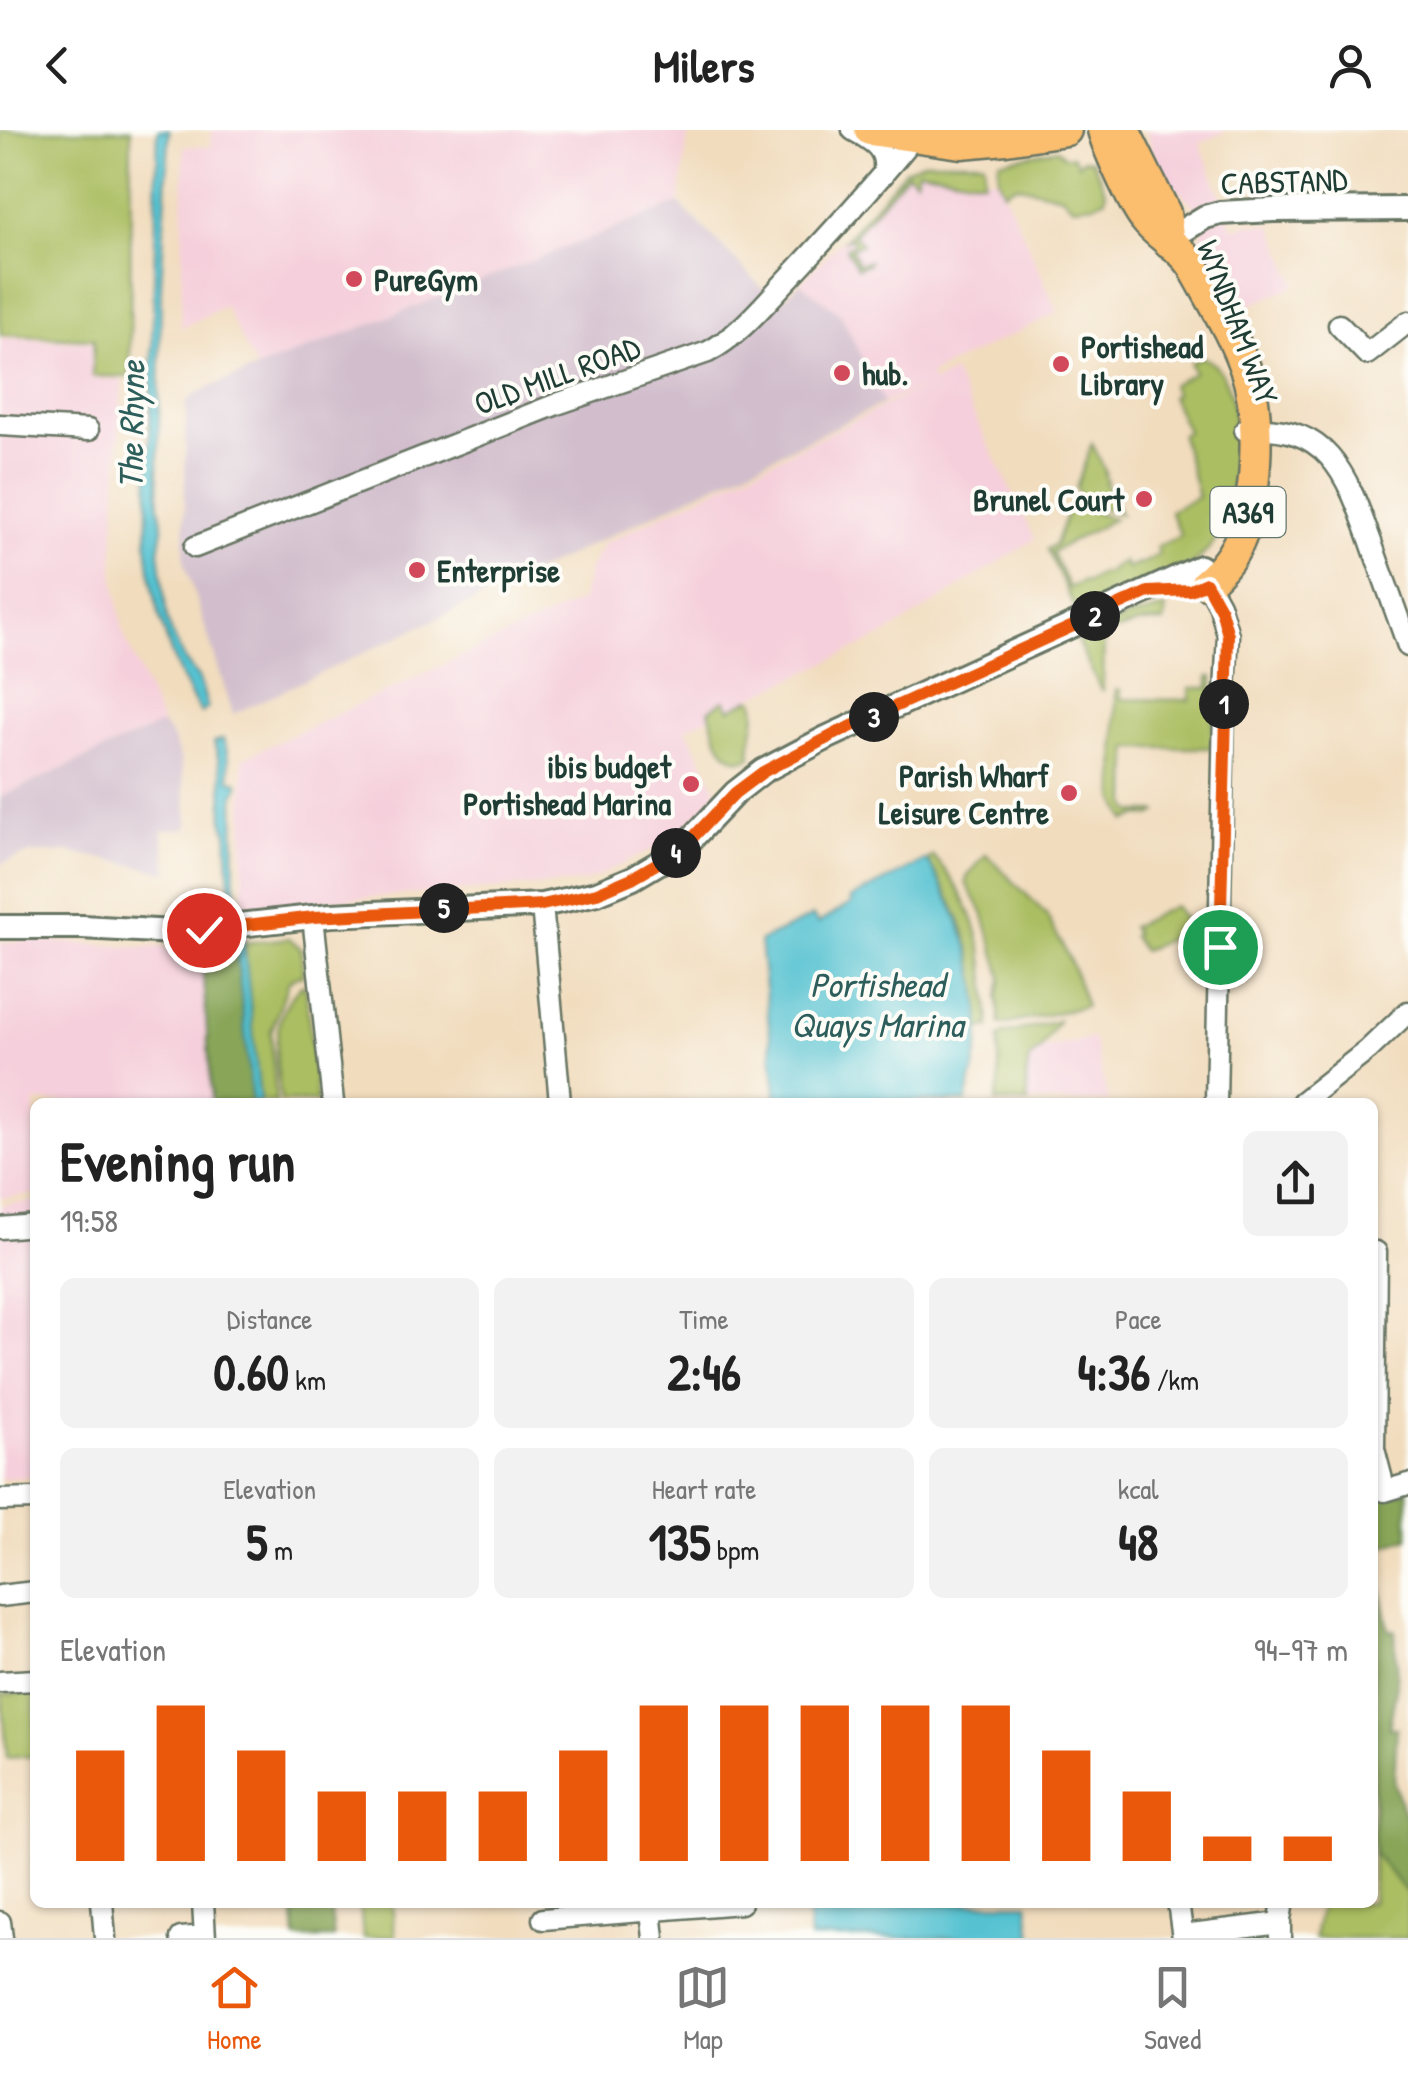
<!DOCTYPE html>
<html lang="en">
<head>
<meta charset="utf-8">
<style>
	:root { --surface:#fff; --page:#f2f2f2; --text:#222; --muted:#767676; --line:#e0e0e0; --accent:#ea580c }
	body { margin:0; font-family:"Patrick Hand",sans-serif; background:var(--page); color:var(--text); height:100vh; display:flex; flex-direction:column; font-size:38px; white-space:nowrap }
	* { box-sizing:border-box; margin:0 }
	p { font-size:32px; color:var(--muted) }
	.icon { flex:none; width:55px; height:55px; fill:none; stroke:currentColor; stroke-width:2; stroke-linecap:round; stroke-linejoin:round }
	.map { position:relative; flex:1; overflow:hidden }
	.panel { position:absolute; left:30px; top:968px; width:1348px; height:810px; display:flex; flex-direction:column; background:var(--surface); border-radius:15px; box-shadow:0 2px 8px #0004 }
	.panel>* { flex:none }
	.pin { position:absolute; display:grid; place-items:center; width:85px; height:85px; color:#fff; margin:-42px; border:5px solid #fff; border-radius:50%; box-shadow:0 2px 10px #0007 }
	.km { position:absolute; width:50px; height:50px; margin:-25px; border-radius:50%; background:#222; color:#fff; font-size:28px; line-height:50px; text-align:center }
	.round { display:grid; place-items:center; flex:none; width:105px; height:105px; border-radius:15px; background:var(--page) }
	.summary { display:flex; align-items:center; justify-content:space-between; height:170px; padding:0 30px }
	h1 { font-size:55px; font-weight:700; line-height:75px }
	.metrics { display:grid; grid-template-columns:repeat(3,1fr); gap:15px; height:170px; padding:10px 30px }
	.metrics div { display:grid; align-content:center; border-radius:15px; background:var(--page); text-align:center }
	.metrics b { font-size:50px; font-weight:700 }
	.metrics small { font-size:28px; font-weight:400 }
	.metrics p { font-size:28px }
	.chart { height:280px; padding:20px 30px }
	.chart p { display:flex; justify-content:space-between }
	.chart svg { width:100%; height:180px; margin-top:10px; stroke:var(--accent); stroke-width:6 }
	header { display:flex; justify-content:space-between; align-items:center; height:130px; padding:0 30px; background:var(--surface); font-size:45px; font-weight:700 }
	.menu { display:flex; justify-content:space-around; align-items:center; height:140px; border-top:2px solid var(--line); background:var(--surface); font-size:28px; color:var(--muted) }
	.menu a { display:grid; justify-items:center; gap:5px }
	.menu .on { color:var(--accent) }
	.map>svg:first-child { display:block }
</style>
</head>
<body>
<header><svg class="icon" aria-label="back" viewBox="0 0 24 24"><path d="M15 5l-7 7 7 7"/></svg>Milers<svg class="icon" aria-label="person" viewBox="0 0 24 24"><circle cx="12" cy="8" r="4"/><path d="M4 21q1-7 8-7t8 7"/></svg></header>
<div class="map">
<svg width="1408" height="1808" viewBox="0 0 1408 1808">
	<rect width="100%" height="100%" fill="#fdfcf7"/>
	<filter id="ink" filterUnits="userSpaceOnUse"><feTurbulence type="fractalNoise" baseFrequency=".01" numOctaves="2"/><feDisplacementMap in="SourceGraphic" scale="20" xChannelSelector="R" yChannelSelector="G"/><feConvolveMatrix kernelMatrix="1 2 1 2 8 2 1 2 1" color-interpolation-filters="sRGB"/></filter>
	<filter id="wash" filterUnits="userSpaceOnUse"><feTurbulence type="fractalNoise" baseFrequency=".0048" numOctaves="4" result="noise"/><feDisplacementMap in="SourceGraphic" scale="40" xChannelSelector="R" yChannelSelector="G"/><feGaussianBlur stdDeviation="2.25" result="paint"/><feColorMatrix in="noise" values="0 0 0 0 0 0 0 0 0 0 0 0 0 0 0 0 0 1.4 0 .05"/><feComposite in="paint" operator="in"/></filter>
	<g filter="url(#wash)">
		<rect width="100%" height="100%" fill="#f1dcbd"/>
		<path fill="#f5cfdb" d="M212 0H666L688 4 679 73 256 239 225 176 181 198 184 16 211 17Z
			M1146 0H1224L1225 2 1200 13 1233 98 1252 94 1272 95 1297 155 1233 182 1220 160 1201 112 1204 87 1180 61 1168 53 1158 36Z
			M913 37 998 49 1058 182 929 245 933 252 953 242 1035 409 883 506 686 598 716 658 714 667 697 686 670 711 585 752 243 776V628L582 470 588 441 603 414 923 257 884 273 840 183 800 153Z
			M0 208 92 212 90 248 122 250 113 439 123 503 162 594 0 667Z
			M31 810 130 817H201L212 972H35V1064L0 1068V813Z
			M1093 908 1109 972H1028L1026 949 1029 929 1040 920Z
			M35 1071V1346L0 1349V1075Z"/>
		<path fill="#d1bdcc" d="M679 73 778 174 800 153 840 183 884 273 464 476 233 584 184 431 186 272 198 262Z
			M162 594 171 605 181 630 189 698 162 700 168 742 69 722 28 724 0 734V667Z"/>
		<path fill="#abbe62" stroke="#657e4b" stroke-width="2.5" d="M0 0H131L130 244 127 247 92 246 94 209 0 205Z
			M1057 19 1064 26H1073L1078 34 1083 29 1092 30 1106 62 1105 69 1094 74 1073 76 1062 66 1016 55 1004 61 998 49 999 31Z
			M924 31H983L985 34 984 51 918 40 916 50 907 43 854 105 862 114 851 119 858 134 869 131 868 134 857 138 846 118 854 114 851 108 845 110 905 40Z
			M1202 227C1249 244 1237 355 1223 393 1217 411 1205 425 1190 437L1078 485 1047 419 1055 415 1067 382 1079 377 1114 389 1052 422 1069 458 1083 451 1085 453 1102 443 1104 444 1112 440V438L1124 432 1127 439 1138 434 1140 435 1159 424 1156 417 1181 406 1170 381 1198 367 1181 305 1187 301 1171 266 1175 264 1171 255 1194 243 1190 233Z
			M1092 313 1106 343 1104 344 1107 351 1105 352 1120 384 1082 370 1076 358Z
			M1166 478 1164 492 1140 493 1108 503 1104 509 1103 560H1101L1077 511 1126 488Z
			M1209 547H1213V618H1129L1128 675 1132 682H1159L1151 686 1139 685 1126 691 1115 668 1116 560H1120L1121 569 1190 570V558H1209Z
			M750 569 754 570C760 594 748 605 751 627 724 640 714 601 709 580L724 570 730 579Z
			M986 724 1046 784 1070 830 1086 876 1003 895 1000 894 998 867 1002 849 1000 839 983 783 966 753 967 747Z
			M933 726C982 779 985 829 990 897L979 899C977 870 976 842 968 814 960 783 943 756 927 730Z
			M1174 776 1185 790 1182 792 1186 801 1143 821 1132 806 1135 804 1131 797Z
			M289 808 301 818 303 845 294 847 288 853 271 902 276 972H260L243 813Z
			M303 854 306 860 317 972H281C276 932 268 883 303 854Z
			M1058 891 1040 920 1029 929 1026 949 1028 972H996L999 955V908L1004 904Z
			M35 1561V1626L7 1628 2 1564Z
			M1408 1692V1808H1314L1321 1773 1372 1772 1373 1708Z
			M360 1773H392L395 1806 363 1808Z"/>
		<path fill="#88a558" stroke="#547146" stroke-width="2.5" d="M236 813 252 972H212L201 817Z
			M1408 1360V1408L1373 1420 1389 1501 1395 1500 1397 1555 1389 1598H1397L1394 1653 1405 1685H1408V1764L1373 1722V1370Z
			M293 1773H330L334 1808H296Z"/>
		<path fill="#57c2d1" stroke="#3b8082" stroke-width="2.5" d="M158 0H169V4L161 156 158 342 159 376 163 398 159 421 167 489 171 502 184 529 199 549 208 578 201 583C169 533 153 474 147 415Z
			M223 609C228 623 230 634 230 650L238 652V658L234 665 235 758 245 822 260 972H252L229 745 227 703 223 690 222 643 214 612Z
			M927 730C963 789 986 848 978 920 975 937 970 955 966 972H777L760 811 813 786 818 793 852 773 850 769Z
			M807 1773H1028L1032 1808H810Z"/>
	</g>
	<g filter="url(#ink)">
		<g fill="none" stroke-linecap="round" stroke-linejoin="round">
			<defs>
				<path id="minor" d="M853 0C873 11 889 20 883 45
					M1339 195 1367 224 1408 192
					M0 295 88 300
					M1245 300C1329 291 1347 346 1371 412 1383 447 1396 481 1408 516
					M195 417 557 274 708 222C740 205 764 174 789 148 832 102 874 56 914 7
					M1202 443 1219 474 1228 505 1224 580 1216 972
					M542 775 560 972
					M313 787 333 972
					M1302 972 1368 920 1408 882
					M0 1098 35 1095
					M1376 1122 1374 1319 1385 1361 1408 1354
					M0 1370 35 1369
					M0 1466 35 1462
					M0 1552 35 1550
					M102 1772 105 1808
					M203 1772 205 1808
					M650 1772 654 1808
					M1178 1772 1183 1808
					M543 1789 741 1773
					M0 1792 2 1808
					M1183 1805 1280 1793
					M181 1808 205 1806
					M1280 1808V1789L1283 1772"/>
				<path id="tertiary" d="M1169 109 1205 87 1220 83 1273 80 1408 79
					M0 797H82L174 802 331 785 542 775 597 763 633 748 682 719 735 663 763 641 826 608 1200 437"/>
				<path id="primary" d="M870 0 961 13 1006 9 1066 0
					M1103 0C1108 18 1133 74 1145 89 1157 106 1177 113 1192 134 1211 169 1235 206 1247 244 1260 285 1258 363 1242 404 1235 423 1222 440 1206 453
					M1124 0 1165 83 1169 112"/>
			</defs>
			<use href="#minor" stroke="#687564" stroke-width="25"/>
			<use href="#tertiary" stroke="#687564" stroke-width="28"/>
			<use href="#primary" stroke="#687564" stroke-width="35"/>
			<use href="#minor" stroke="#fff" stroke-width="20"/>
			<use href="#tertiary" stroke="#fff" stroke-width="22"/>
			<use href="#primary" stroke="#fbbd6e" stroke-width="30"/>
		</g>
	</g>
	<g fill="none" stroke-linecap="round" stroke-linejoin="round" filter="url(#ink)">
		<defs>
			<path id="route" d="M204 800 314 787 542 775 597 763 632 748 682 719 735 663 763 642 839 602 1148 462 1190 460 1206 453 1221 480 1228 505 1220 817"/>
		</defs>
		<use href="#route" stroke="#fff" stroke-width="20"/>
		<use href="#route" stroke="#ea580c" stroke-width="12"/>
	</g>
	<g fill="#d1495b" stroke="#fdfcf7" stroke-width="4">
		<circle cx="354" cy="149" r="10"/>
		<circle cx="1061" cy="234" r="10"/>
		<circle cx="842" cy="243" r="10"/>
		<circle cx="1144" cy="369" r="10"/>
		<circle cx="417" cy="440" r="10"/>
		<circle cx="691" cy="654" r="10"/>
		<circle cx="1069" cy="663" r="10"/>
	</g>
	<g text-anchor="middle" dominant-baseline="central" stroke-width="8" stroke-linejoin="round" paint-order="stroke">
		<rect fill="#fdfcf7" stroke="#62766e" stroke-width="2.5" x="1210.5" y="357" width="75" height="50" rx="8"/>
		<g font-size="30" font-weight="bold" fill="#1f3d34">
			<text x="1248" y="382">A369</text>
		</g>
		<g font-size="32" fill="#1f3d34" stroke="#fdfcf7">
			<text transform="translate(1284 51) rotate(-2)">CABSTAND</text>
			<text transform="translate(1238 192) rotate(69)">WYNDHAM WAY</text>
			<text transform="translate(557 245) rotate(-20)">OLD MILL ROAD</text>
		</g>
		<g font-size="32" font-weight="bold" fill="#1f3d34" stroke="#fdfcf7" text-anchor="start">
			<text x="374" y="149">PureGym</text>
			<text x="1081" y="216">Portishead<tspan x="1081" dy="37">Library</tspan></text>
			<text x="862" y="243">hub.</text>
			<text x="1124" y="369" text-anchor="end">Brunel Court</text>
			<text x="437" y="440">Enterprise</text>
			<text x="671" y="636" text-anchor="end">ibis budget<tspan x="671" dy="37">Portishead Marina</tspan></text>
			<text x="1049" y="645" text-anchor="end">Parish Wharf<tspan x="1049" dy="37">Leisure Centre</tspan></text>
		</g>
		<g font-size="35" font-style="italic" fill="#2d5e5b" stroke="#fdfcf7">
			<text transform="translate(131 295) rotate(-89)">The Rhyne</text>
			<text x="877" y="854">Portishead<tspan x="877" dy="40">Quays Marina</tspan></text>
		</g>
	</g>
</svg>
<div class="pin" style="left:1220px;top:817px;background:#1e9e55"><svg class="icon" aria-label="arrive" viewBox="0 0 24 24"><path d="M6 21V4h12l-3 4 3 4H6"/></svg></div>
<div class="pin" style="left:204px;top:800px;background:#d93025"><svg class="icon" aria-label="check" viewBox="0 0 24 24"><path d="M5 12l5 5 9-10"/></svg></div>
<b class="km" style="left:1224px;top:574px">1</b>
<b class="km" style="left:1095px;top:486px">2</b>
<b class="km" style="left:874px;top:587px">3</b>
<b class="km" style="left:676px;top:723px">4</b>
<b class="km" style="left:444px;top:778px">5</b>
<section class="panel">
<div class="summary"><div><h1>Evening run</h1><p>19:58</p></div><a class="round"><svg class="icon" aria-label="share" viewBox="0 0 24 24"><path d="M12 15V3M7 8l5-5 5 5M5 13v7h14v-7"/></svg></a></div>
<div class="metrics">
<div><p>Distance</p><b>0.60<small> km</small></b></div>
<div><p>Time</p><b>2:46</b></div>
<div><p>Pace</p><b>4:36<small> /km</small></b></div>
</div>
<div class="metrics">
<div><p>Elevation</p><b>5<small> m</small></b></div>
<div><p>Heart rate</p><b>135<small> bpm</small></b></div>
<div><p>kcal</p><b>48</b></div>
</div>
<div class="chart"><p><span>Elevation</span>94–97 m</p>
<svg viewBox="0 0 160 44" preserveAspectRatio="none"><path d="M5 44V17M15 44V6M25 44V17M35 44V27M45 44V27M55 44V27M65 44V17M75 44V6M85 44V6M95 44V6M105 44V6M115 44V6M125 44V17M135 44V27M145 44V38M155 44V38"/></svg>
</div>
</section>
</div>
<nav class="menu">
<a class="on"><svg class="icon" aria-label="home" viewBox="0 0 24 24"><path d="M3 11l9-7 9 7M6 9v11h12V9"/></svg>Home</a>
<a><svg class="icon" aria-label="map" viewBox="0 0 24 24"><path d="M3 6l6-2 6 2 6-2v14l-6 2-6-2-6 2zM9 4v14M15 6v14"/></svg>Map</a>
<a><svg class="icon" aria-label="saved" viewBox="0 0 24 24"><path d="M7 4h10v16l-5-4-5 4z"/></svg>Saved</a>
</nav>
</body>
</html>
